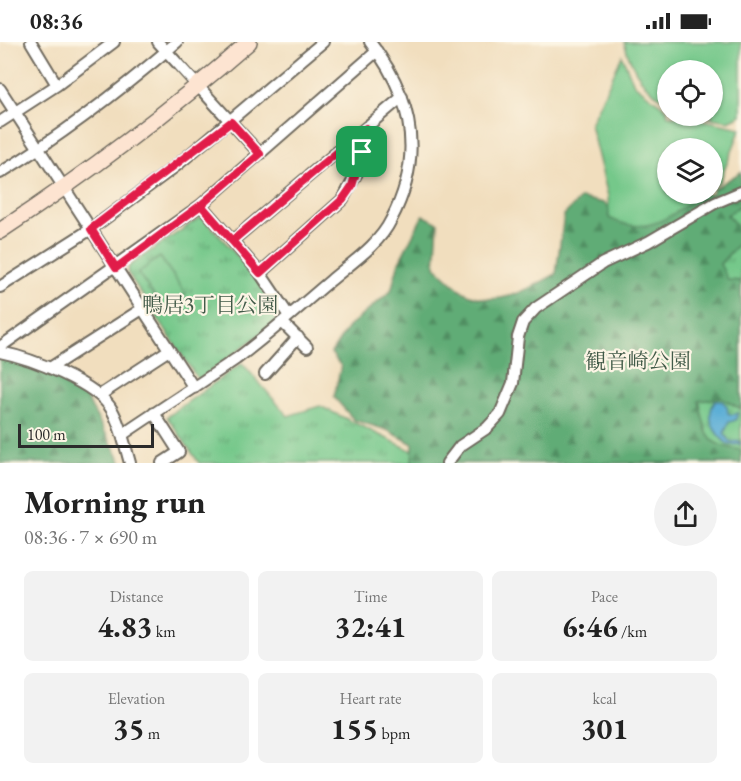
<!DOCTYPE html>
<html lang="en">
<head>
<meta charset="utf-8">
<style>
	:root { --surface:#fff; --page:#f2f2f2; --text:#222; --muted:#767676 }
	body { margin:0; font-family:"EB Garamond","Noto Serif JP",serif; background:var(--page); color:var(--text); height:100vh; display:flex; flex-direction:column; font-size:22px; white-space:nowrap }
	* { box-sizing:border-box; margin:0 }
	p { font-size:20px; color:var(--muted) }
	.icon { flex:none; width:33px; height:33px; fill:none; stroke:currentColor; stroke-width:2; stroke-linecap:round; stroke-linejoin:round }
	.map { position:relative; height:421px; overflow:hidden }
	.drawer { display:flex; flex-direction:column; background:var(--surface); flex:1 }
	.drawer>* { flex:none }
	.buttons { position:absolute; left:657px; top:18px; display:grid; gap:12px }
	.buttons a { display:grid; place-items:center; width:66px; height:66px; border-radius:50%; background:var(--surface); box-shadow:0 2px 4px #0004; font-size:30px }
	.scale { position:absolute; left:18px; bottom:15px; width:136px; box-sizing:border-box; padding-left:6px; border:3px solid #2b2b2b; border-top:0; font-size:16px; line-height:21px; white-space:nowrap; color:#2b2b2b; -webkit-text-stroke:4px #fcf5e5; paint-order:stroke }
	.pin { position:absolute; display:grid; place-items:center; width:51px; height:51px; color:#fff; margin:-26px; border-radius:12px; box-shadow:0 3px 9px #0006 }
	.round { display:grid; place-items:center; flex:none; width:63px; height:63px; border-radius:32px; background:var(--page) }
	.headline { display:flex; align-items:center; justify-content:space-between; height:102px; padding:0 24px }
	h1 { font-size:33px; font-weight:700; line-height:45px }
	.stats { display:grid; grid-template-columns:repeat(3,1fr); gap:9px; height:102px; padding:6px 24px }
	.stats div { display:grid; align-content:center; border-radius:9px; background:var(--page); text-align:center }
	.stats b { font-size:30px; font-weight:700 }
	.stats small { font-size:16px; font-weight:400 }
	.stats p { font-size:16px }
	.status { display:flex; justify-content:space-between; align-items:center; height:42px; padding:0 30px; background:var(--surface); direction:ltr }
	.status svg { height:16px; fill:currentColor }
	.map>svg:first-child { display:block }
</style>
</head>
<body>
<div class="status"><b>08:36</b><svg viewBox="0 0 49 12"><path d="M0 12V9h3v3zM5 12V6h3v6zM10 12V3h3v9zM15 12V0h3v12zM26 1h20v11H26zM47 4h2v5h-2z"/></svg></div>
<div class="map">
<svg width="741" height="421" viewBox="0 0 741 421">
	<defs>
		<pattern id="grass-tufts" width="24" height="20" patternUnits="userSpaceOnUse" patternTransform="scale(1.5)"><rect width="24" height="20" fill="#75c88a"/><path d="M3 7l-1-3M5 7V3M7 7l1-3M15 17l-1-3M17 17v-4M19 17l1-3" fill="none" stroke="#60a371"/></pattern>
		<pattern id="forest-firs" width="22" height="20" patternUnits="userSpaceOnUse" patternTransform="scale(1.5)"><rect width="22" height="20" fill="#60ac76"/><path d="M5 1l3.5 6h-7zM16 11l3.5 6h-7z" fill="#4f8c61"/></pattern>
	</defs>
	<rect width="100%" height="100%" fill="#fcf5e5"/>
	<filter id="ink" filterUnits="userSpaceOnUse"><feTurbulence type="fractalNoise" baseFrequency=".0167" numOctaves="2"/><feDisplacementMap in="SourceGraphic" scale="12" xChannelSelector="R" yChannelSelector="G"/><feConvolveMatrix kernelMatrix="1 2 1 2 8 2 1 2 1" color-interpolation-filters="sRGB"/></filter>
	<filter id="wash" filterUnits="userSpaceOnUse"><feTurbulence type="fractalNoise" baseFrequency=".008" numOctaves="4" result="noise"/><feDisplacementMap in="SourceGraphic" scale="24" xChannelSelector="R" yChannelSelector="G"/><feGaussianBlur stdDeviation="1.35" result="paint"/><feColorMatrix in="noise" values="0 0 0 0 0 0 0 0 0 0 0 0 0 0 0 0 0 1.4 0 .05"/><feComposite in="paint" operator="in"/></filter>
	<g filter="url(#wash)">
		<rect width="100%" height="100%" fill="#f1debe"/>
		<path fill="url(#grass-tufts)" stroke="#507a5a" stroke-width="1.5" d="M741 143V421H199L167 375 242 321 288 374 320 364 427 416Z
			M202 174 286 269V273L200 337 197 336 127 230 129 224Z"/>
		<path fill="url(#forest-firs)" stroke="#466c50" stroke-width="1.5" d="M741 130V163L727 173 741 188V199L720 222 728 238 741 239V367L721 356 699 359C708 393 702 402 741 408V421H412L413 402 387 388 354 378 334 355 341 324 331 311 348 285 391 249 399 220 423 173 438 181 435 225C445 233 456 247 468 252 500 266 528 247 556 232L564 173 581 156 604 161 628 181 647 184 705 152H712L713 147Z
			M0 312 79 343 122 421H0Z"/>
		<path fill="#75c88a" stroke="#507a5a" stroke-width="1.5" d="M624 0H741V73L729 79 699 74H712V28H668L667 59C643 48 631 25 624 0Z
			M622 14 634 42 667 67 668 74H684L741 86 720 139 713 144 712 106H668V152H702C670 174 648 196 609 176L608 154 590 82Z
			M160 215 186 252 164 268 138 231Z"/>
		<path fill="#5aadd6" stroke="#426c80" stroke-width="1.5" d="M715 359H722L727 364 728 371 732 373 738 371 736 378 729 380 724 392 730 400 739 399 741 402 729 403C715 393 704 376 715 359Z"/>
	</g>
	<g filter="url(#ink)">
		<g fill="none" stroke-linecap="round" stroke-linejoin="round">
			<defs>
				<path id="street" d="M31 0 57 43
					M158 0 260 112
					M0 47 194 346
					M0 80 57 43 114 0
					M0 131C63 93 121 48 177 0
					M201 163 260 231 289 274
					M232 199 402 55
					M260 231 343 157 357 131 366 86
					M0 245 91 187 176 124 323 0
					M282 280 307 305
					M0 305 201 163 377 9
					M0 310C30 316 97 341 112 368 121 384 125 404 130 421
					M50 326 142 267
					M265 332 298 295
					M100 353 169 308
					M154 371 179 410 162 421
					M122 393C160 367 198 343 236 317 269 293 299 265 330 239 351 221 379 203 391 178 425 114 413 55 370 0
					M447 421 460 404 487 386 500 372 513 341 518 295 523 280 536 266 603 221 648 200 715 161 741 150"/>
				<path id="secondary" d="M0 189C88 131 170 69 249 0"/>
			</defs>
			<use href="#street" stroke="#706a5e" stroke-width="14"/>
			<use href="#secondary" stroke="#706a5e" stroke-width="18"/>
			<use href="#street" stroke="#fff" stroke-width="10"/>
			<use href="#secondary" stroke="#fde4d1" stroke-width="15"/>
		</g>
	</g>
	<g fill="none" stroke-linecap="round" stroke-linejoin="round" filter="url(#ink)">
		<defs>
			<path id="route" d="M362 110 366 86 232 199 201 163 116 226 91 187 231 80 260 112 201 163 260 231 343 157 352 144 362 110"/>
		</defs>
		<use href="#route" stroke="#fff" stroke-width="12"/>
		<use href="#route" stroke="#e11d48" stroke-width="8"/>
	</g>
	<g text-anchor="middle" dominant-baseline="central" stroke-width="4.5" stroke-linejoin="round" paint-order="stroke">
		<g font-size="21" fill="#415a48" stroke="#fcf5e5">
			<text x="210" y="262">鴨居3丁目公園</text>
			<text x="638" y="318">観音崎公園</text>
		</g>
	</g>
</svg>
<div class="buttons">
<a><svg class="icon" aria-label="locate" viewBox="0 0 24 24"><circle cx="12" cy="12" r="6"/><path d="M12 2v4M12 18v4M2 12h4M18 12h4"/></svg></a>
<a><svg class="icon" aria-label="layers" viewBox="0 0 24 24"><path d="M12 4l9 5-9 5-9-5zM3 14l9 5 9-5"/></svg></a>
</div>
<div class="scale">100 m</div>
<div class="pin" style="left:362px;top:110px;background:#1e9e55"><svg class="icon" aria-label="arrive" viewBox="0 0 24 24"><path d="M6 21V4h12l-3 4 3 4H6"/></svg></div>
</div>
<section class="drawer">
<div class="headline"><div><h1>Morning run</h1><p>08:36 · 7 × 690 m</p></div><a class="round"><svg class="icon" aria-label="share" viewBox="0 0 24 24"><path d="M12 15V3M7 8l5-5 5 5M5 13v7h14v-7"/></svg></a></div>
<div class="stats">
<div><p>Distance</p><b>4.83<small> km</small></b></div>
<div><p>Time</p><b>32:41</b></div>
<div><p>Pace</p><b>6:46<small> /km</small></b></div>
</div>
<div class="stats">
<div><p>Elevation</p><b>35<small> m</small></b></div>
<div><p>Heart rate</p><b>155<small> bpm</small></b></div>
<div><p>kcal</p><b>301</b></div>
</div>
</section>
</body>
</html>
